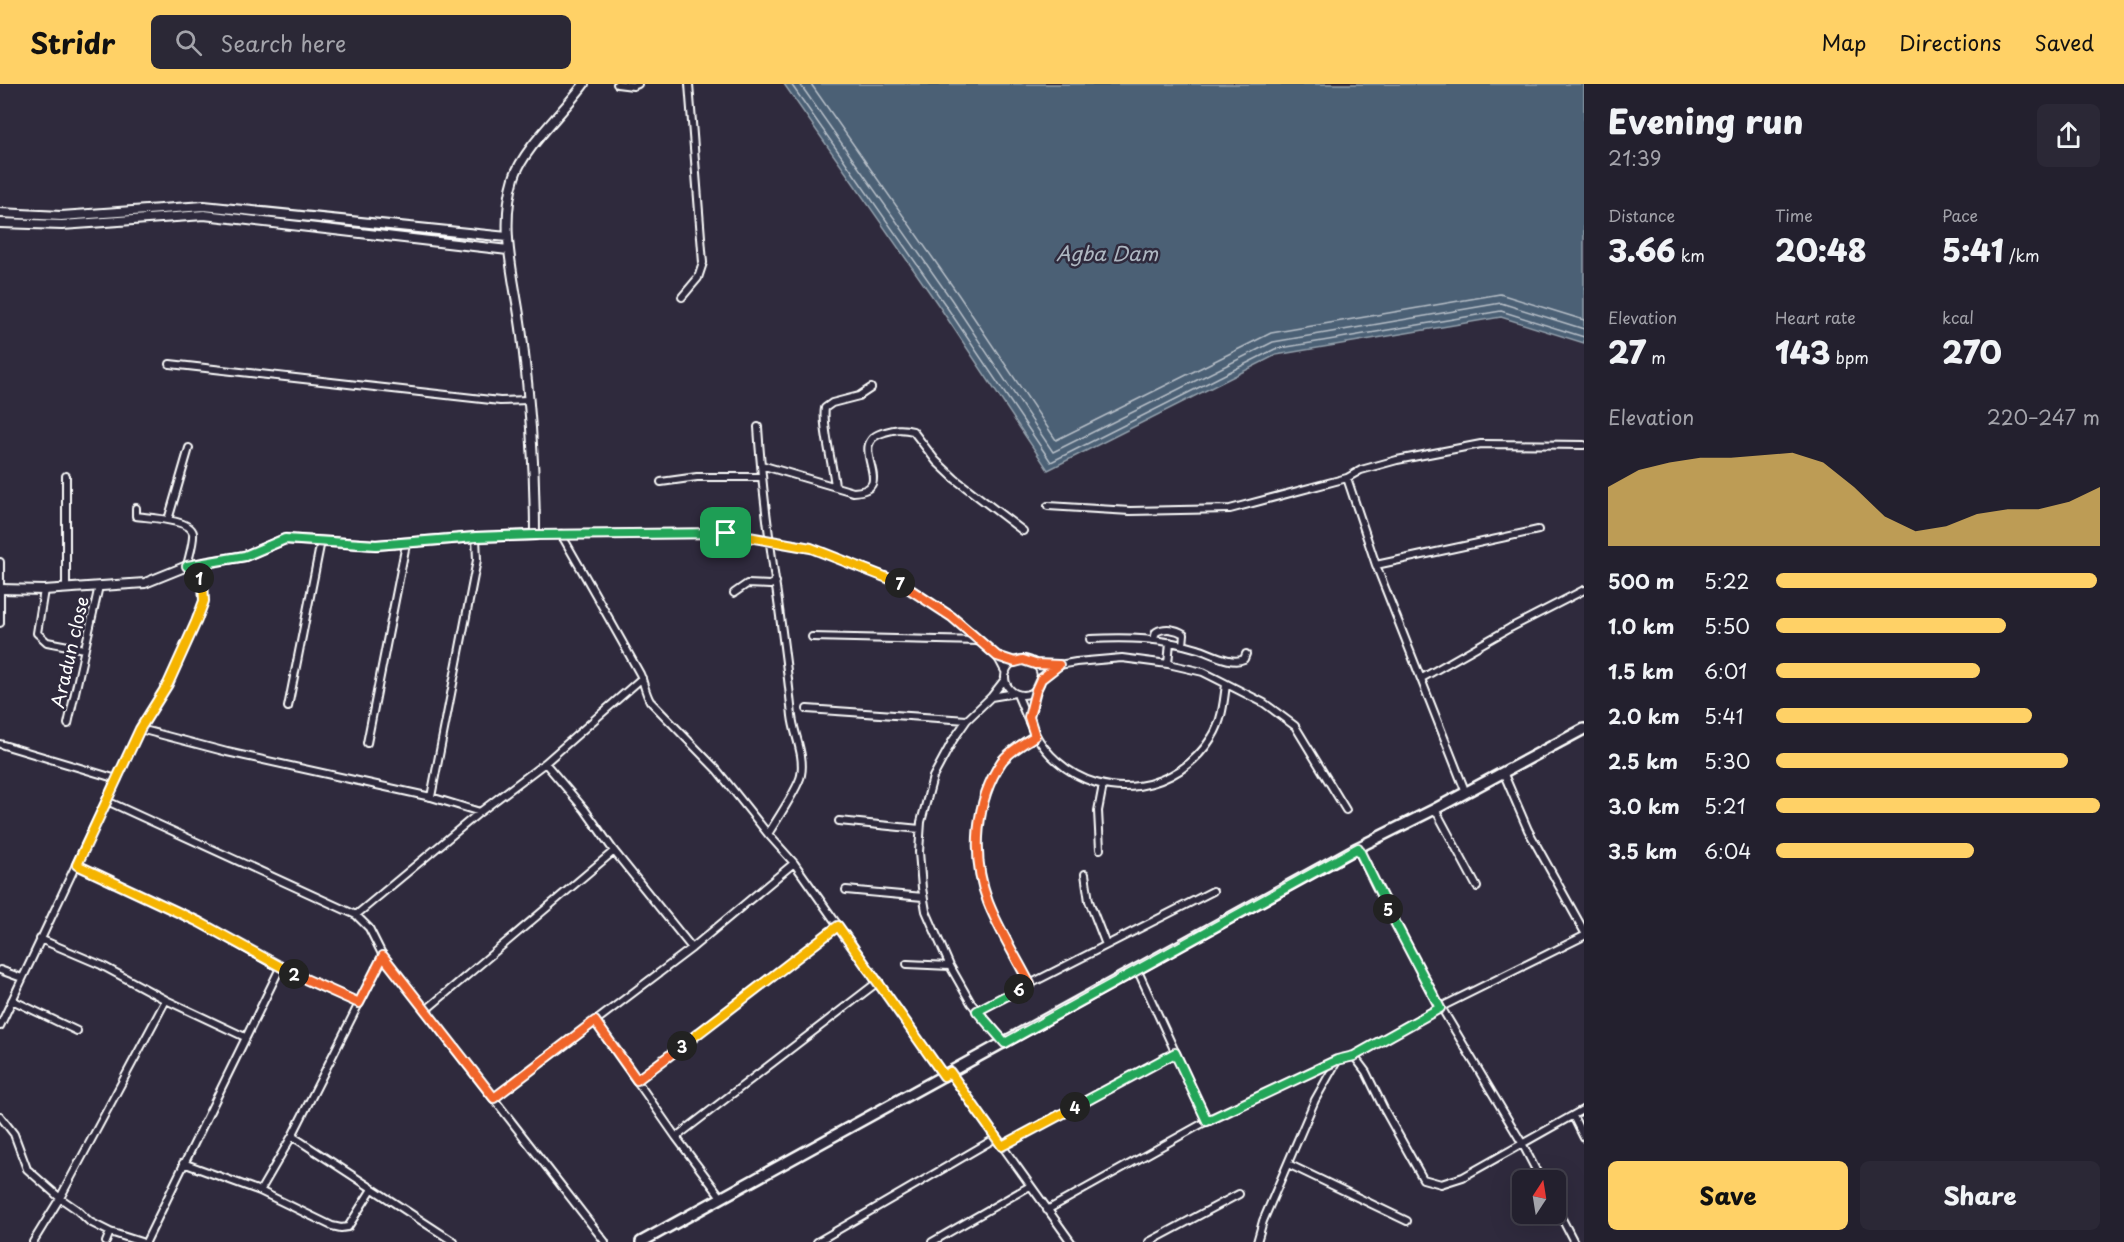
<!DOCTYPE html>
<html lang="en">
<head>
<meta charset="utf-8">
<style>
	:root { --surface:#23202e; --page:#2b2836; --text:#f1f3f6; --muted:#a3a3aa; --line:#403e4a; --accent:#ffd166 }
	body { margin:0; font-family:"Playpen Sans",sans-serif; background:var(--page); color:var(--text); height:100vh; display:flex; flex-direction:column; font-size:22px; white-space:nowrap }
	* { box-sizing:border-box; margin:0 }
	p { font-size:20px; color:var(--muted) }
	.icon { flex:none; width:33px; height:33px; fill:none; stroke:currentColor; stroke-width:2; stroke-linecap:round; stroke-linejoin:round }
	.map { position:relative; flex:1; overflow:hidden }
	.sheet { display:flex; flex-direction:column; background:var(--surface); width:540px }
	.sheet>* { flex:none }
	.needle { width:39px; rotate:12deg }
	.tools { position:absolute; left:1512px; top:1086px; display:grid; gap:12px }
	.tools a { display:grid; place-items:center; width:54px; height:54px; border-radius:9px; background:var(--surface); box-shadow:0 6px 24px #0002,0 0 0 2px var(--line); font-size:30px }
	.pin { position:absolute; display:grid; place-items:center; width:51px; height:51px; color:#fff; margin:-26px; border-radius:12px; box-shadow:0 3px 9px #0006 }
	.km { position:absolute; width:30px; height:30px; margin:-15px; border-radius:50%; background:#222; color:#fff; font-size:16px; line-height:30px; text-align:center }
	.round { display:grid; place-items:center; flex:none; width:63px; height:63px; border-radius:9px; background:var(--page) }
	.head { display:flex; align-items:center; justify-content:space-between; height:102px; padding:0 24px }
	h1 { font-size:33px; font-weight:800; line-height:45px }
	.metrics { display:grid; grid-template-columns:repeat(3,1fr); gap:9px; height:102px; padding:6px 24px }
	.metrics div { display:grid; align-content:center }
	.metrics b { font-size:30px; font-weight:800 }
	.metrics small { font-size:16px; font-weight:400 }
	.metrics p { font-size:16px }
	.chart { height:168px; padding:12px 24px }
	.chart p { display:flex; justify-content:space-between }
	.chart svg { width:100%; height:108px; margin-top:6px; fill:var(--accent); opacity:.7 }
	.button { display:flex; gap:12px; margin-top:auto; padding:12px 24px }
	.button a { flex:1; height:69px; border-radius:9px; background:var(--accent); color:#111; font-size:24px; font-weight:800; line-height:69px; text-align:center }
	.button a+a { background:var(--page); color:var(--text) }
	ul { padding:0 24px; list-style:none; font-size:20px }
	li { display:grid; grid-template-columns:96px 72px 1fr; align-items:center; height:45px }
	li i { height:15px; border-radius:8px; background:var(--accent) }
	header { display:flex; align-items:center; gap:36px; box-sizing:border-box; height:84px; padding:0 30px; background:var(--accent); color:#111 }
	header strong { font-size:28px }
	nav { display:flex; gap:33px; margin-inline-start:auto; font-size:21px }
	.search { width:420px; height:54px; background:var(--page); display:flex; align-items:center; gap:15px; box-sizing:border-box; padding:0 21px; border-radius:9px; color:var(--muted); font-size:22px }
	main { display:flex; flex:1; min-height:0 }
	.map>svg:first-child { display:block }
</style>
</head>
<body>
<header>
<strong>Stridr</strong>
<div class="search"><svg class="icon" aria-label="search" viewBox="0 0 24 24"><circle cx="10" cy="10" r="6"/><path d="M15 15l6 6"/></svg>Search here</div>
<nav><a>Map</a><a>Directions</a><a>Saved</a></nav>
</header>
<main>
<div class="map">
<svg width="1584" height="1158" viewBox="0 0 1584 1158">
	<rect width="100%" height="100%" fill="#2f2a3d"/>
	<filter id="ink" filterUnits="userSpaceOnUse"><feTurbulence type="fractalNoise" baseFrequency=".0167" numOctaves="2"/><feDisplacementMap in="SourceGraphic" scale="12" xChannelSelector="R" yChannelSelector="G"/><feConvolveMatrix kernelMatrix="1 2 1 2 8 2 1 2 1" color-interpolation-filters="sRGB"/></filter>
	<g filter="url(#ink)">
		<path fill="#4b6075" stroke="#93a0ac" stroke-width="1.5" d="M784 0H1584V259L1501 233 1276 271 1048 386 939 222Z"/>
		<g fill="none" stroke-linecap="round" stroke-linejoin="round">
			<path stroke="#b7bfc8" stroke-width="1.5" d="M791 0 944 219 1051 378 1275 265 1501 227 1584 253
				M800 0 951 215 1053 368 1273 258 1501 219 1584 245
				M811 0 958 210 1056 356 1271 249 1500 210 1584 236"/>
			<defs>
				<path id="minor" d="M617 0 633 2 638 0
					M682 213 698 194 703 179 689 0
					M170 280 500 317 528 316
					M758 343C764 440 783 536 792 632 794 651 805 671 801 691 799 703 776 737 768 750
					M761 381 853 408C901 406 842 359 885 348 895 345 902 344 913 347L936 377 955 395 1023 447
					M66 392V504
					M1347 394 1376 481 1466 709
					M661 398 697 393H761
					M835 402C833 382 822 341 825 324L832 319 859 312 871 304
					M1048 422 1130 427 1230 425 1347 394 1361 386 1397 376 1481 360 1584 361
					M168 436 189 364
					M561 450C588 497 614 543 640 590 644 599 645 608 650 617L717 686 768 750 794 779 944 992
					M535 451 726 449 811 464 886 493 906 502 952 533 997 572 1006 589
					M0 478V539
					M1376 481 1538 446
					M44 506 37 549 47 558 84 565
					M734 509 747 500 770 501 776 498
					M812 553 980 557
					M1090 555C1128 553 1162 554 1198 565 1211 569 1231 581 1244 575L1246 570
					M1154 555 1156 548C1165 543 1176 545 1184 550L1183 561
					M997 572 1015 578
					M1005 593a18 18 0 1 1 36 0a18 18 0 1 1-36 0Z
					M1035 580 1059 581 1076 578 1122 574 1168 580 1203 588 1215 594 1264 619 1295 642 1346 726
					M1168 580 1170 558
					M1422 594 1510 544 1584 506
					M1041 595 1059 581
					M1017 610C1027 634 1036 659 1057 677 1105 720 1178 708 1212 653 1222 638 1224 617 1226 600
					M991 613 1015 609
					M288 623 321 457
					M807 625 967 636
					M1029 634 1036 606
					M68 640 99 502
					M140 645 227 668 431 713 480 728
					M367 659 406 460
					M0 660 117 695
					M545 679 585 726 614 767 692 864
					M1503 688 1528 746 1584 847
					M431 713 477 476 476 453
					M107 717 356 831 369 844 383 872 605 1158
					M1435 725 1477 803
					M839 737 920 745
					M1357 764 1440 924
					M1100 765 1098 727 1103 701
					M77 781 199 838 280 884 359 919
					M1085 790 1089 817 1106 861
					M846 806 923 813
					M356 831 480 728 545 679 642 594
					M40 855 101 881 166 916 245 953
					M907 880 950 882
					M1137 885 1207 1037
					M0 886 22 894
					M1030 900C1016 873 999 846 988 818 971 773 975 717 1002 677 1010 667 1024 659 1035 652
					M12 916 77 947
					M1441 923 1522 1059 1541 1096
					M426 926 614 767
					M977 927 1213 807
					M595 937 676 1053 721 1113
					M0 942 140 645 168 600 196 538 204 517 203 498 187 482C189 472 194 458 193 449 190 435 148 434 136 432V424
					M1005 959 971 919 950 882 926 827 922 804 919 768 921 738 933 693 953 656 967 636 991 613 1005 595
					M1354 972 1366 988 1384 1025 1423 1095 1441 1100 1463 1093 1584 1025
					M950 989 1071 1158
					M637 996 838 842
					M494 1014 692 864 794 779
					M0 1032 14 1050 27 1085 60 1114 76 1125 90 1138 110 1148 141 1158
					M1573 1032 1584 1054
					M292 1052 454 1158
					M676 1053 879 897
					M1002 1062 1175 969
					M183 1079 260 1107 332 1142 341 1144 348 1143 372 1105
					M1288 1080 1407 1137
					M260 1107 292 1052 383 872
					M1556 1123 1574 1158
					M1047 1126 1207 1037 1337 976 1354 972 1441 923 1584 852
					M33 1158 60 1114 166 916
					M106 1158 110 1148
					M146 1158 280 884
					M817 1158 996 1054
					M932 1158 1030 1102
					M1149 1158 1239 1110
					M1257 1158 1263 1137 1315 1016 1337 977"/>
				<path id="tertiary" d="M0 129 61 132 204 122 507 153
					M0 139 62 141 204 131 508 166
					M0 505 44 506 145 499 187 482 245 472 285 455 376 461 476 453 535 451C535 385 530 317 522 252 516 199 498 147 514 94 522 66 566 25 584 0"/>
				<path id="primary" d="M641 1158 1357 764 1435 725 1584 645"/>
			</defs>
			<use href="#minor" stroke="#fff" stroke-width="10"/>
			<use href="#tertiary" stroke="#fff" stroke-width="12"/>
			<use href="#primary" stroke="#fff" stroke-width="14"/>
			<use href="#minor" stroke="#2f2a3d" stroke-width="6"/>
			<use href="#tertiary" stroke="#2f2a3d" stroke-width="8"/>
			<use href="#primary" stroke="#2f2a3d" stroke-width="9"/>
		</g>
	</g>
	<g fill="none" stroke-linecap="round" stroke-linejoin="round" filter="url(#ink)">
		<defs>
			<path id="split-1" d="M199 494 187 482 245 472 285 455 376 461 476 453 535 451 726 449"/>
			<path id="split-2" d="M199 494 203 498 204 517 196 538 168 600 140 645 77 781 199 838 294 890"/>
			<path id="split-3" d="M294 890 359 919 383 872 494 1014 595 937 637 996 682 962"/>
			<path id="split-4" d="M682 962 838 842 944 992 950 988 1002 1062 1075 1023"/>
			<path id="split-5" d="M1075 1023 1175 969 1207 1037 1337 976 1354 972 1440 924 1388 825"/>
			<path id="split-6" d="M1019 905 977 927 1005 959 1358 764 1388 825"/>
			<path id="split-7" d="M900 499 952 533 997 572 1015 578 1023 576 1035 580 1059 581 1041 595 1036 606 1029 633 1035 652C1024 659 1010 667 1002 677 975 717 971 773 988 818 999 846 1016 873 1030 900L1019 905"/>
			<path id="split-8" d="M726 449 811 464 900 499"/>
		</defs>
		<use href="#split-1" stroke="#fff" stroke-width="12"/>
		<use href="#split-2" stroke="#fff" stroke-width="12"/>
		<use href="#split-3" stroke="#fff" stroke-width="12"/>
		<use href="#split-4" stroke="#fff" stroke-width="12"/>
		<use href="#split-5" stroke="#fff" stroke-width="12"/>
		<use href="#split-6" stroke="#fff" stroke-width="12"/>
		<use href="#split-7" stroke="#fff" stroke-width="12"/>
		<use href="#split-8" stroke="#fff" stroke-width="12"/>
		<use href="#split-1" stroke="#22a559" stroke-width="8"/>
		<use href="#split-2" stroke="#f5b400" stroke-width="8"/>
		<use href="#split-3" stroke="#f0652b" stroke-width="8"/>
		<use href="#split-4" stroke="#f5b400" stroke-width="8"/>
		<use href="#split-5" stroke="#22a559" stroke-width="8"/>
		<use href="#split-6" stroke="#22a559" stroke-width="8"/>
		<use href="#split-7" stroke="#f0652b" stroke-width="8"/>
		<use href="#split-8" stroke="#f5b400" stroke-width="8"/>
	</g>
	<g text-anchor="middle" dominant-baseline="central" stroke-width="5" stroke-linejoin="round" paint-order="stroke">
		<g font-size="18" fill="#fff" stroke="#2f2a3d">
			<text transform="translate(69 568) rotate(-77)">Aradun close</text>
		</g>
		<g font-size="20" font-style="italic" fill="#aeb7c1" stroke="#2f2a3d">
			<text x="1107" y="169">Agba Dam</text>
		</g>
	</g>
</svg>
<div class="tools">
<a><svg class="needle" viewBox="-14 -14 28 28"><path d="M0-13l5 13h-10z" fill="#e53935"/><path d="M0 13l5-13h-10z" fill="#a3a3aa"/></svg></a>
</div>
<div class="pin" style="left:726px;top:449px;background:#1e9e55"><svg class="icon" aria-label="arrive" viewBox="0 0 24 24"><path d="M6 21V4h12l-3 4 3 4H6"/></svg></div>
<b class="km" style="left:199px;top:494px">1</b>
<b class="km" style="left:294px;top:890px">2</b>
<b class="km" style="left:682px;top:962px">3</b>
<b class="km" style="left:1075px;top:1023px">4</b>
<b class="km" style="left:1388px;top:825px">5</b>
<b class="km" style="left:1019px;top:905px">6</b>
<b class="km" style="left:900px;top:499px">7</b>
</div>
<section class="sheet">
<div class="head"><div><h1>Evening run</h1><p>21:39</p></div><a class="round"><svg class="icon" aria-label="share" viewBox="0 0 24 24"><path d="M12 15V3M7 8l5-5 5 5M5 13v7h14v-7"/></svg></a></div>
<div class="metrics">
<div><p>Distance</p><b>3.66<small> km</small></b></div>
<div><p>Time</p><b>20:48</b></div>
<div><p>Pace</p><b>5:41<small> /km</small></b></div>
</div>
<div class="metrics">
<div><p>Elevation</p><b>27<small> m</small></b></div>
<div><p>Heart rate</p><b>143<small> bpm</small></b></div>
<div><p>kcal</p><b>270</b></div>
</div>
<div class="chart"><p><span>Elevation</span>220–247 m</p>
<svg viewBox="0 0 160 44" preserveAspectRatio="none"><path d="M0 44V20L10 13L20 10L30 8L40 8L50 7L60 6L70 10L80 20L90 32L100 38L110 36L120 31L130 29L140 29L150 26L160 20V44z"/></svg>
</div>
<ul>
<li><b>500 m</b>5:22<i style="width:99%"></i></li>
<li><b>1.0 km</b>5:50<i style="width:71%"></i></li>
<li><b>1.5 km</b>6:01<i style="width:63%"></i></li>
<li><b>2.0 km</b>5:41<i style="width:79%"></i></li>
<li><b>2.5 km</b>5:30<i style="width:90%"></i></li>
<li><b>3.0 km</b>5:21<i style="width:100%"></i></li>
<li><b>3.5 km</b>6:04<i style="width:61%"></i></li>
</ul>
<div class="button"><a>Save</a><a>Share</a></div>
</section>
</main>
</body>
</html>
